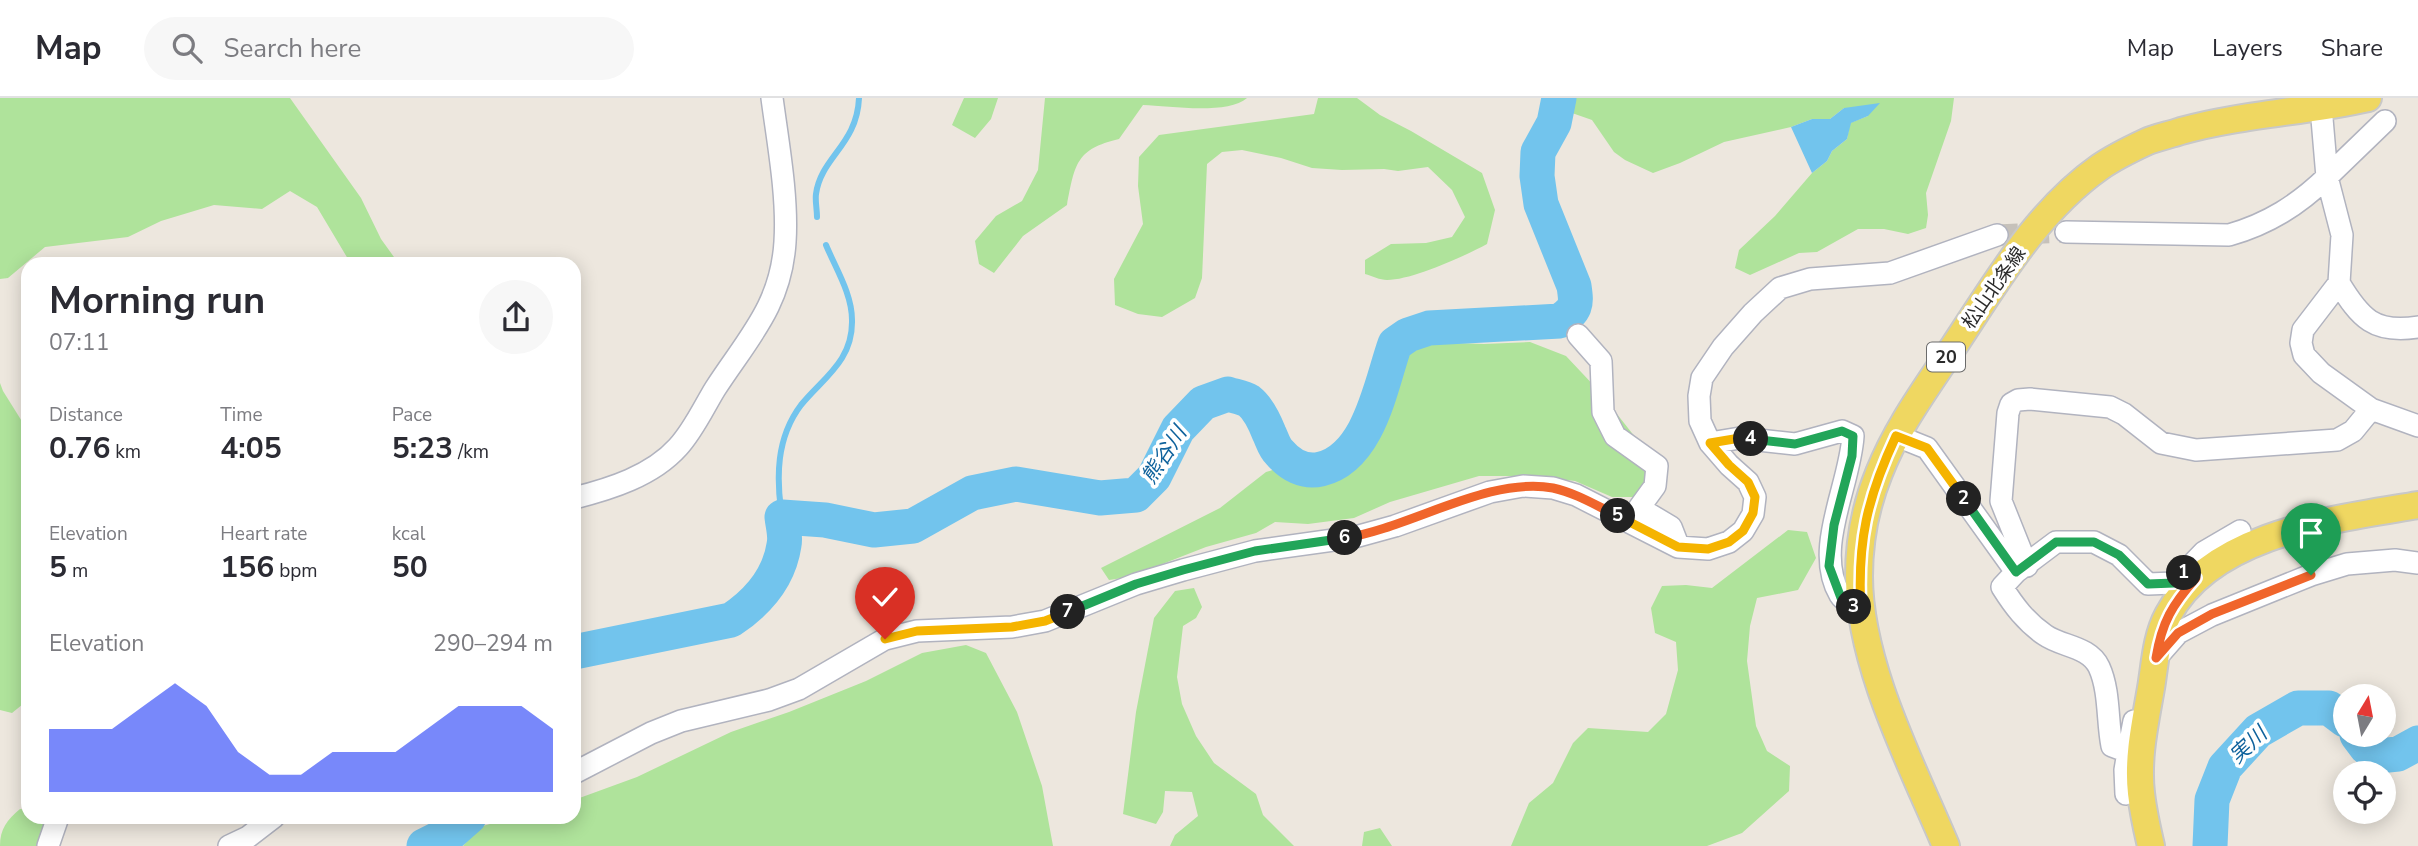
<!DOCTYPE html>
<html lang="en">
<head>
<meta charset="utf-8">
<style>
	:root { --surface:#fff; --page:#f7f7f7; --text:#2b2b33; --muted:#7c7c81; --line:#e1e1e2; --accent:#4056f8 }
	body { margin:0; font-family:"Nunito Sans","Noto Sans JP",sans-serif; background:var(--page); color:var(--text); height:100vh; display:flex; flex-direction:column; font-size:26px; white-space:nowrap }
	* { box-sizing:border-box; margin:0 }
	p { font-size:23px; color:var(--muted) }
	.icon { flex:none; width:38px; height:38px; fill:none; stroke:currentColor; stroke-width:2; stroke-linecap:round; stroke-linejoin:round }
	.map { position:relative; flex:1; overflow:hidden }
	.side { position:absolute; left:21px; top:159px; width:560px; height:567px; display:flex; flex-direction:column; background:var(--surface); border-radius:21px; box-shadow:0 4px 18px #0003 }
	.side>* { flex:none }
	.needle { width:46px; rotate:10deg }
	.fabs { position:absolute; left:2333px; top:586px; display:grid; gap:14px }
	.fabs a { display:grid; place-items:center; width:63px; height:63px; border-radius:50%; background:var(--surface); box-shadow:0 4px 18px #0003; font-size:35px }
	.pin { position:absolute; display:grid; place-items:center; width:60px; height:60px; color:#fff; margin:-72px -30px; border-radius:50% 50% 50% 0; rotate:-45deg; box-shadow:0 0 7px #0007 }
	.pin .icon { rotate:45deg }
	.km { position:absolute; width:35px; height:35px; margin:-18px; border-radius:50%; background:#222; color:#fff; font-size:19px; line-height:35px; text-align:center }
	.round { display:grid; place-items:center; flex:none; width:74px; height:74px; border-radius:37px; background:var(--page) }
	.headline { display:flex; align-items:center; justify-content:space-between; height:119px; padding:0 28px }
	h1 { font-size:38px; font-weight:700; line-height:52px }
	.figures { display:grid; grid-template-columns:repeat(3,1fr); gap:10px; height:119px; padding:7px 28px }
	.figures div { display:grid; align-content:center }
	.figures b { font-size:30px; font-weight:700 }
	.figures small { font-size:19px; font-weight:400 }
	.figures p { font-size:19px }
	.chart { height:196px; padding:14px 28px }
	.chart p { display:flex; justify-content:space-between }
	.chart svg { width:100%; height:126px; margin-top:7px; fill:var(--accent); opacity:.7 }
	header { display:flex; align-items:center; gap:42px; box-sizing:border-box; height:98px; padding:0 35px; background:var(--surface); border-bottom:2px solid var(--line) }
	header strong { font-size:33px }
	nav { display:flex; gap:38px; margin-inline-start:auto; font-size:24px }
	.search { width:490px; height:63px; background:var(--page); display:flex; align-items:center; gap:18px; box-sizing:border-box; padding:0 24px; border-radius:38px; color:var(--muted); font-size:26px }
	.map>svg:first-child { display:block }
</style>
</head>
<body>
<header>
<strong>Map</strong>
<div class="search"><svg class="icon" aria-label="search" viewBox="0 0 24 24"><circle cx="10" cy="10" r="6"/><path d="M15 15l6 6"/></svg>Search here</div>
<nav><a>Map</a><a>Layers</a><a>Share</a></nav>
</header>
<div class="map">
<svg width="2418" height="748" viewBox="0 0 2418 748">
	<rect width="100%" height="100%" fill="#ede7de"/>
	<path fill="#afe39b" d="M0 0H290L361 100 381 141 399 166H351L317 109 290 93 262 111 214 107 161 123 128 139 45 149 8 180 0 181Z
		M964 0H998L991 21 975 40 952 27Z
		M1045 0H1247C1228 17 1169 8 1143 7L1119 41C1076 51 1075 66 1067 107L1023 138 994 175 979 166 975 143 996 118 1022 103 1038 72Z
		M1318 0H1357L1380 17 1411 33 1482 75 1495 112 1487 146C1465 158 1412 182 1387 182 1380 182 1372 178 1365 176V162L1391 146 1426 145 1452 139 1465 119 1452 92 1428 69 1398 73 1384 71 1342 72 1312 70 1281 60 1242 52 1222 54 1207 66 1202 180 1195 200 1162 219 1138 216 1115 207 1114 181 1143 126 1138 88 1139 59 1159 37 1314 16Z
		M1558 0H1954L1951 23 1926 95 1928 117 1926 130 1908 136 1884 131H1858L1817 154 1799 155 1750 177 1735 170 1739 152 1775 118 1812 75 1827 63 1832 53 1847 41 1850 25 1868 18 1844 10 1830 21H1812L1791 29 1724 44 1680 65 1653 75 1625 62 1614 54 1592 22 1572 15 1557 6Z
		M1427 244 1484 246 1530 244 1566 258 1598 292 1639 344 1650 368 1644 388 1637 399H1612L1575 383 1532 378H1479L1390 404 1354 420 1308 426 1275 424 1256 435 1206 449 1129 479 1109 482 1101 470 1220 410 1266 374 1311 361 1340 346 1372 308 1400 257Z
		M0 285 3 293 28 333V602L12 615 0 612Z
		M1788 432 1807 434 1816 460 1798 492 1757 500 1750 528 1747 563 1756 628 1767 653 1790 668 1789 693 1742 735 1707 748H1511L1529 705 1553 685 1573 645 1588 630 1648 634 1666 616 1678 572 1676 544 1655 535 1651 510 1662 488 1686 487 1712 490Z
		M1194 490 1202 509 1196 520 1183 528 1177 579 1182 606 1196 638 1214 665 1256 696 1263 717 1294 748H1170L1175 737 1198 718 1192 694 1165 693 1163 714 1156 726 1123 716 1136 614 1154 520 1175 493Z
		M966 547 986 555 1017 614 1042 688 1053 748H463L479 729 515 719H574V702L637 679 731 634 789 614 866 583 922 555Z
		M20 711 28 712V719H43L53 728 49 748H0C0 731 7 722 20 711Z
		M1380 730 1392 748H1362L1364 734Z"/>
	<path fill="#72c4ed" d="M1880 5 1868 18 1851 25 1847 41 1832 53 1827 63 1812 75 1791 29 1812 21H1830L1844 10Z"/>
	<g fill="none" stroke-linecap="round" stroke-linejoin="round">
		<path stroke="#72c4ed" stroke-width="6" d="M817 119C817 111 815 103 816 96 821 59 857 47 859 0
			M782 419C776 380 776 340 801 307 823 280 853 263 852 222 852 196 836 171 826 147"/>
		<path stroke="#72c4ed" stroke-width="35" d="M574 554 731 522C758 504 779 480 784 447 786 438 783 428 782 419L825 422 874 432 913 428 972 395 1016 386 1100 400 1136 397 1154 379 1178 331 1203 305 1228 296C1234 298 1244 300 1249 303 1258 310 1265 325 1269 335 1272 341 1274 349 1279 354 1290 367 1304 375 1321 371 1370 359 1381 285 1395 246L1408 237 1429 230 1560 223C1576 211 1577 208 1574 188L1541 106 1537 78 1538 54 1554 25 1559 0
			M2357 637 2366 649 2378 658 2398 656 2418 645
			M424 748 452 734 469 719
			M2210 748 2212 702 2225 669 2258 633 2298 610H2329L2345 622"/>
		<path stroke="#c6c1ba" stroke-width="21" stroke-dasharray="21 10" stroke-linecap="butt" d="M1997 137 2066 134"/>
		<defs>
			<path id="minor" d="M2385 23 2327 79 2342 137 2339 185 2303 232 2301 245 2304 257 2321 275 2371 311 2418 328
				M2066 134 2229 137C2268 126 2298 107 2327 79L2321 9
				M2339 185C2360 220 2374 236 2418 229
				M1578 237 1601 263 1603 314 1615 338 1657 368 1655 388 1639 410 1671 429 1678 447
				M1897 338 1927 350 2016 474
				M1710 345 1740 340 1795 346 1842 333 1853 338C1850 388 1813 451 1840 497 1844 504 1855 509 1861 513
				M574 400C610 391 652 378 678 349 693 333 704 309 715 291 748 240 781 208 785 144 788 99 778 45 772 0
				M2027 468 2001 403 2008 315 2011 306 2018 302 2030 301 2110 309 2124 316 2161 345 2196 352 2337 342 2353 333 2371 311
				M2156 560 2178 535 2212 517 2311 477 2347 466 2395 462 2418 465
				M2134 623 2128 654 2112 648C2107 623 2110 593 2099 569 2089 548 2062 549 2045 537 2026 524 2014 508 2002 489L2016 474 2056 444H2094L2119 457 2148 486 2174 485 2204 454 2240 433
				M574 675 651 635 681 623 769 602 799 591 885 541 917 533 1012 529 1045 523 1136 486 1183 472 1255 453 1355 439 1395 428 1490 394 1523 388 1553 390 1576 397 1678 449 1708 451 1729 444 1743 433 1753 416 1755 399 1748 384 1729 367 1710 345 1700 323 1699 298 1702 280 1723 249 1753 215 1780 190 1810 181 1890 175 1997 137
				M2126 696 2125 672 2128 654
				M48 748 58 719
				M229 748 248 739 274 719"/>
			<path id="major" d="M1946 748C1912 667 1859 567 1859 478 1859 444 1866 407 1879 375 1897 329 1927 289 1954 248 1996 185 2036 114 2100 69 2113 60 2131 51 2146 44 2157 39 2170 37 2181 33 2242 16 2306 14 2368 0
				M2151 748C2147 731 2143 713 2141 695 2137 660 2145 625 2151 590 2155 566 2156 539 2168 517 2211 435 2336 421 2418 407"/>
		</defs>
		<use href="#minor" stroke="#b1b3bf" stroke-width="24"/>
		<use href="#major" stroke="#c8c8c8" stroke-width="30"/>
		<use href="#minor" stroke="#fff" stroke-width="21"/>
		<use href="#major" stroke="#efd761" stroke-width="26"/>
	</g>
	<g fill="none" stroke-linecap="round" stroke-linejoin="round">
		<defs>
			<path id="split-1" d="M2184 475 2187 472 2196 480C2172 507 2162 524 2156 560L2178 535 2212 516 2311 477"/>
			<path id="split-2" d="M1964 401 2016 474 2056 444H2094L2119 457 2148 486 2174 485 2184 475"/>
			<path id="split-3" d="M1854 509 1861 513C1857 444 1867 400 1896 338L1927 350 1964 401"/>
			<path id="split-4" d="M1751 341 1795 346 1842 333 1853 338 1852 358 1834 427 1829 468 1841 500 1854 509"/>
			<path id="split-5" d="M1618 418 1678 449 1708 451 1729 444 1743 433 1753 415 1755 399 1748 384 1729 367 1710 345 1740 340 1751 341"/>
			<path id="split-6" d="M1345 440C1410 430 1489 378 1553 390 1576 395 1597 408 1618 418"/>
			<path id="split-7" d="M1068 514 1136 486 1183 472 1255 453 1345 440"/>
			<path id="split-8" d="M885 541 917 533 1012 529 1045 523 1068 514"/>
		</defs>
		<use href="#split-1" stroke="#fff" stroke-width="14"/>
		<use href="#split-2" stroke="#fff" stroke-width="14"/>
		<use href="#split-3" stroke="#fff" stroke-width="14"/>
		<use href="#split-4" stroke="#fff" stroke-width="14"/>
		<use href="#split-5" stroke="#fff" stroke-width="14"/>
		<use href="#split-6" stroke="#fff" stroke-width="14"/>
		<use href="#split-7" stroke="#fff" stroke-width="14"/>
		<use href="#split-8" stroke="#fff" stroke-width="14"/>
		<use href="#split-1" stroke="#f0652b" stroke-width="9"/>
		<use href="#split-2" stroke="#22a559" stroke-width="9"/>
		<use href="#split-3" stroke="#f5b400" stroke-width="9"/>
		<use href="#split-4" stroke="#22a559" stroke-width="9"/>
		<use href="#split-5" stroke="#f5b400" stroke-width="9"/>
		<use href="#split-6" stroke="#f0652b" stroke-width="9"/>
		<use href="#split-7" stroke="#22a559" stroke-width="9"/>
		<use href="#split-8" stroke="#f5b400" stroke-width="9"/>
	</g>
	<g text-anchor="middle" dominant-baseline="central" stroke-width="7" stroke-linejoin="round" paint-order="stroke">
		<rect fill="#fff" stroke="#6b6b6b" stroke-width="2" x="1927" y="244.5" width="38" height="29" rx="5"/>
		<g font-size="18" font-weight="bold" fill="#2b2b2b">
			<text x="1946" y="259">20</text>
		</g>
		<g font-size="19" fill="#2b2b2b" stroke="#fff">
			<text transform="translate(1994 190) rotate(-55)">松山北条線</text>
		</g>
		<g font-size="21" font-style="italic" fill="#0f629c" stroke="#fff">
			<text transform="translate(1164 357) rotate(-57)">熊谷川</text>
			<text transform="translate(2248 647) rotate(-43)">実川</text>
		</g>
	</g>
</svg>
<div class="fabs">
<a><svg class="needle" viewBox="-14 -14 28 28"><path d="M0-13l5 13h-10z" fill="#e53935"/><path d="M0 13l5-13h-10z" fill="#7c7c81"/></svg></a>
<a><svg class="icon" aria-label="locate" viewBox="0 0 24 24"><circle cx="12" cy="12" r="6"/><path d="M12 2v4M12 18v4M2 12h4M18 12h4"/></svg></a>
</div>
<div class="pin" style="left:2311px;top:477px;background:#1e9e55"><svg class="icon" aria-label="arrive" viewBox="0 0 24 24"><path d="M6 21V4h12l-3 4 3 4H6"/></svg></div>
<div class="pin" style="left:885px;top:541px;background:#d93025"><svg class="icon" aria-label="check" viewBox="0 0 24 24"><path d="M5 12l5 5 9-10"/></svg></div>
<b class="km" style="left:2184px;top:475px">1</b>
<b class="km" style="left:1964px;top:401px">2</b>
<b class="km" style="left:1854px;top:509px">3</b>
<b class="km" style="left:1751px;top:341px">4</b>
<b class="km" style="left:1618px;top:418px">5</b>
<b class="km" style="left:1345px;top:440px">6</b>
<b class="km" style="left:1068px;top:514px">7</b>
<section class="side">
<div class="headline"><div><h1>Morning run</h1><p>07:11</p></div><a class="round"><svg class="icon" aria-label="share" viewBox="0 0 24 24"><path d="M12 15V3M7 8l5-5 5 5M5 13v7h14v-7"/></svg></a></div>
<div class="figures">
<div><p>Distance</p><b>0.76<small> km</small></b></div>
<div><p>Time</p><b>4:05</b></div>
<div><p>Pace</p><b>5:23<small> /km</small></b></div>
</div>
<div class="figures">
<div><p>Elevation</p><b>5<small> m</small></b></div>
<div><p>Heart rate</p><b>156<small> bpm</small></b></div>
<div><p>kcal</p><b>50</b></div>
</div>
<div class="chart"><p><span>Elevation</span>290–294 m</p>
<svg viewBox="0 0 160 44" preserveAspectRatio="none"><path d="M0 44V22L10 22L20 22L30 14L40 6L50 14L60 30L70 38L80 38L90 30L100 30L110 30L120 22L130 14L140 14L150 14L160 22V44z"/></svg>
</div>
</section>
</div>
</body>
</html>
